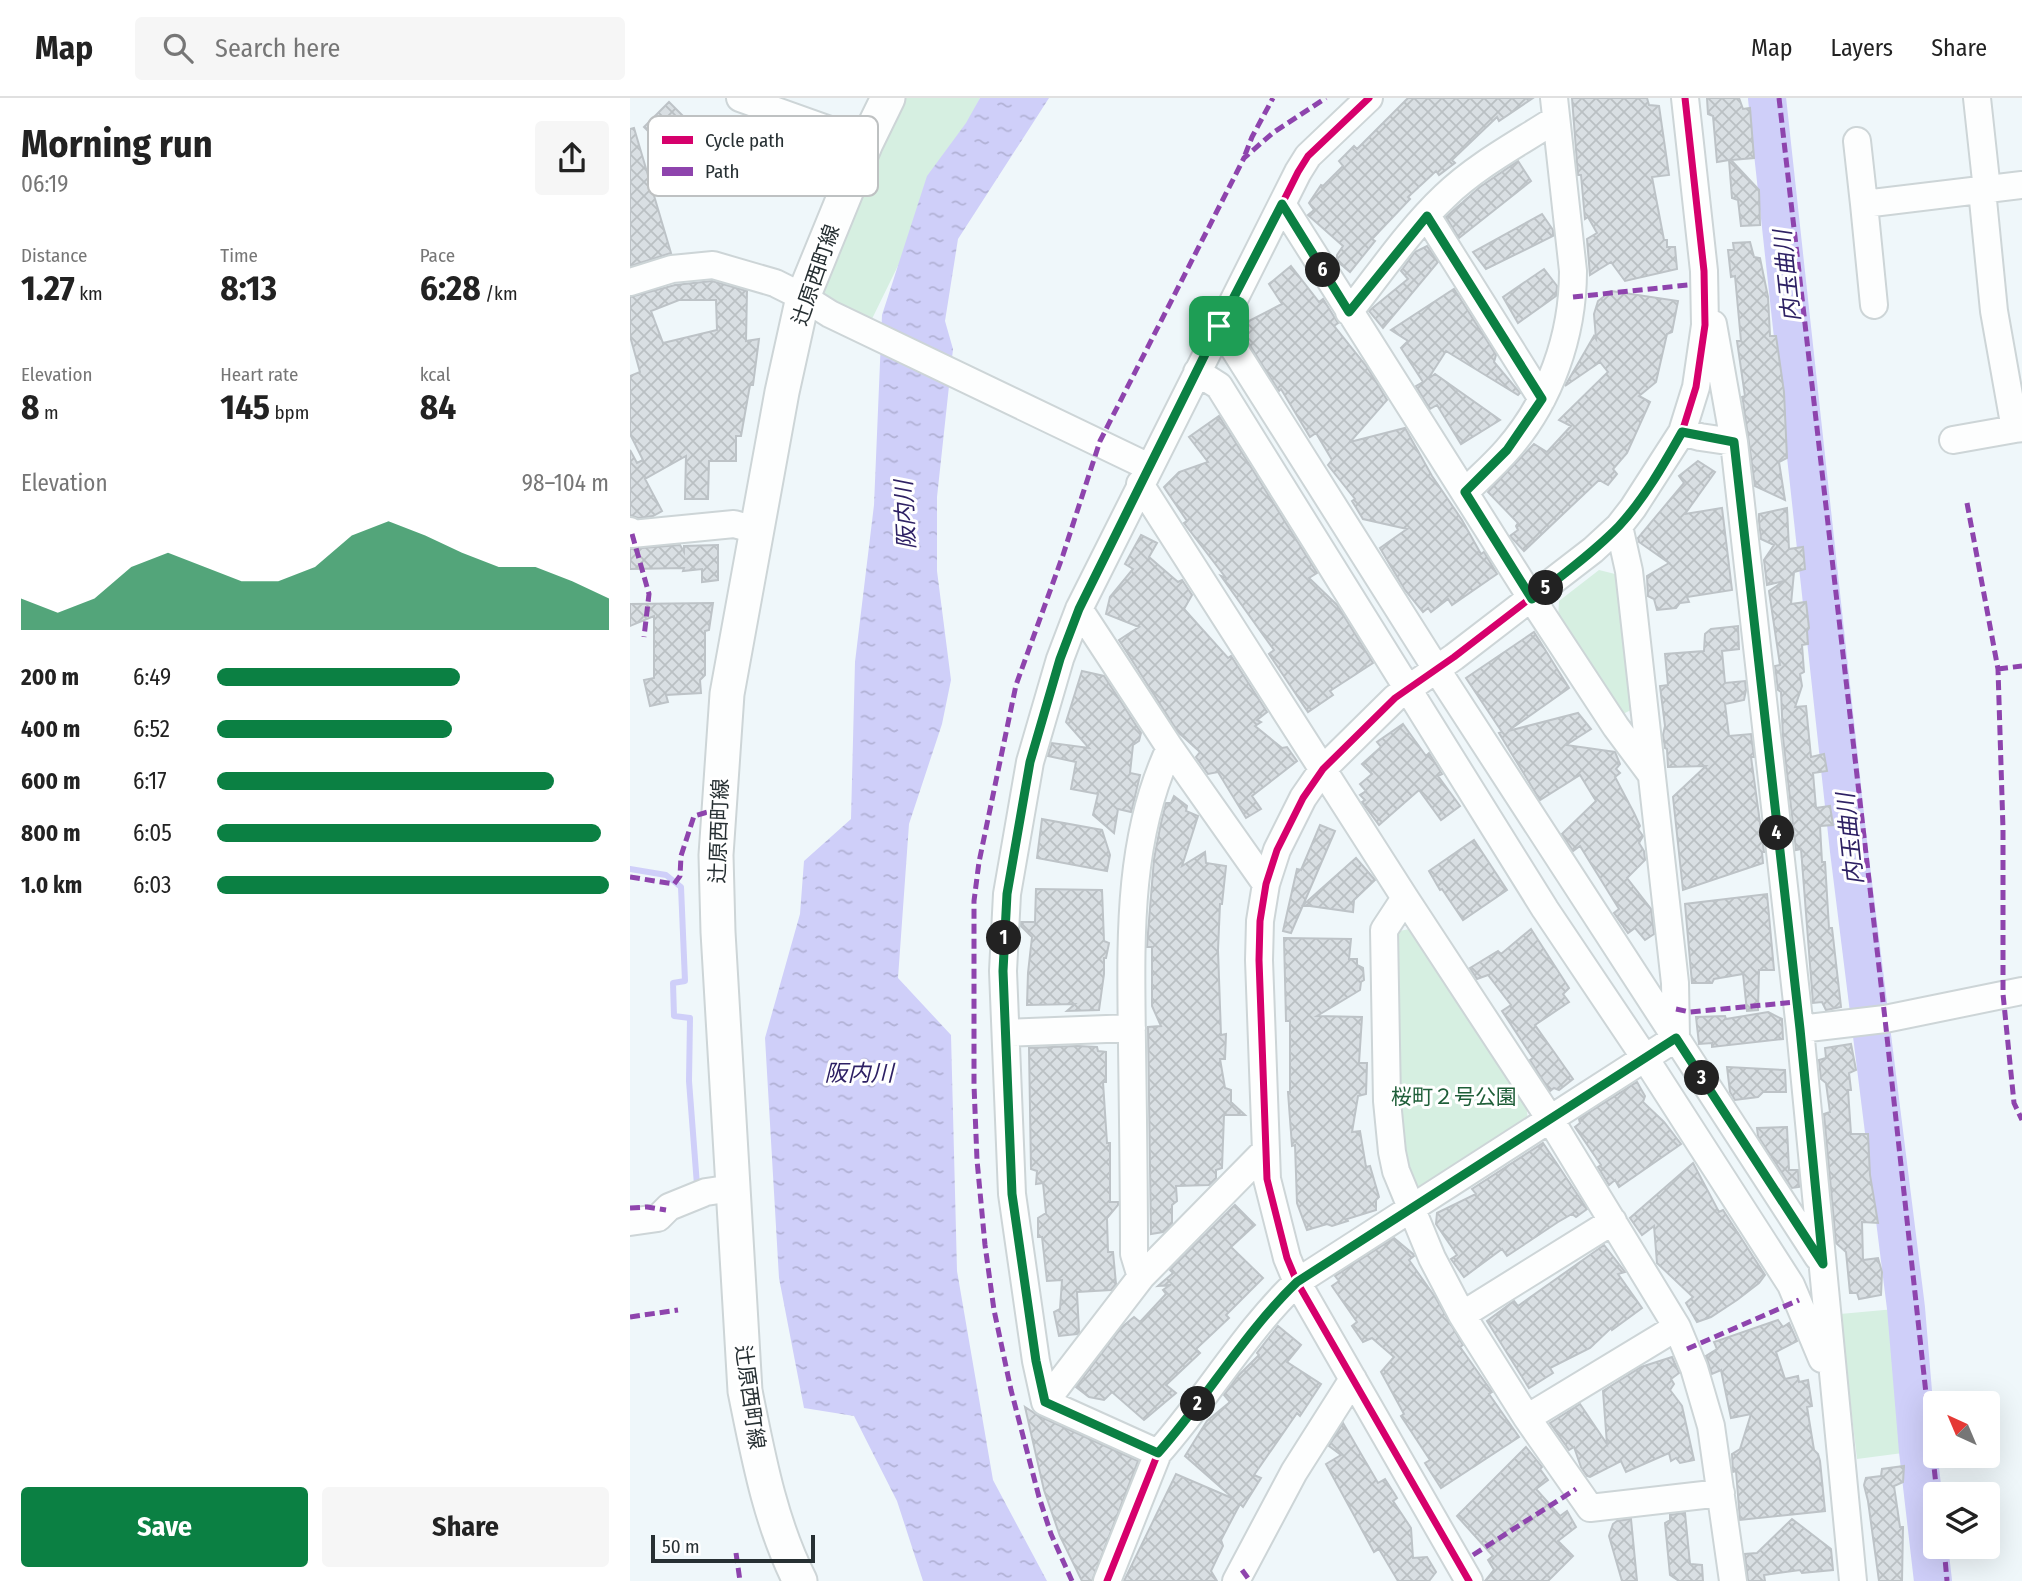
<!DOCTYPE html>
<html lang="en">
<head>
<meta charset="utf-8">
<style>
	:root { --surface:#fff; --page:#f6f6f6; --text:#222; --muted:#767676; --line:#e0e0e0; --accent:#0b8043 }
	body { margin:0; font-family:"Fira Sans Condensed","Noto Sans JP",sans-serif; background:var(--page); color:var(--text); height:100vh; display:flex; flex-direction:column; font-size:26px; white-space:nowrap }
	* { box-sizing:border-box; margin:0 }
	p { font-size:23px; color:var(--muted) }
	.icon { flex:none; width:38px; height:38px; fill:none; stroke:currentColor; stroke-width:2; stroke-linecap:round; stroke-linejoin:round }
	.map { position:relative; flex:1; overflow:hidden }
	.details { display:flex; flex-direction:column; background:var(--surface); width:630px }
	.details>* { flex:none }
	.needle { width:46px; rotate:316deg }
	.controls { position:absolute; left:1293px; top:1293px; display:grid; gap:14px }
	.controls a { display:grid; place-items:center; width:77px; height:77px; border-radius:7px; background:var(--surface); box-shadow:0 7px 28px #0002; font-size:35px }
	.scale { position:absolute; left:21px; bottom:18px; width:164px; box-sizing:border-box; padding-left:7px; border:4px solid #273033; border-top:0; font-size:19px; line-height:24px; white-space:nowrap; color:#273033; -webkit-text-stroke:5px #fff; paint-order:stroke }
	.pin { position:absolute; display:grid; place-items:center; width:60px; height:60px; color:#fff; margin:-30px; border-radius:14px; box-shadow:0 4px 10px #0006 }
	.km { position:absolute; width:35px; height:35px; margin:-18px; border-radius:50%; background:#222; color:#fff; font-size:19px; line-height:35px; text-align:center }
	.round { display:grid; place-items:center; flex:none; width:74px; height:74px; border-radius:7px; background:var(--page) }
	.summary { display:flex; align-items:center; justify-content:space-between; height:119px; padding:0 21px }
	h1 { font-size:38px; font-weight:700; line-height:52px }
	.metrics { display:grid; grid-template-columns:repeat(3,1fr); gap:10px; height:119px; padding:7px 21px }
	.metrics div { display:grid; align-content:center }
	.metrics b { font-size:35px; font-weight:700 }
	.metrics small { font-size:19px; font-weight:400 }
	.metrics p { font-size:19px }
	.chart { height:196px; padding:14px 21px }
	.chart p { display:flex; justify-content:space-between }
	.chart svg { width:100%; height:126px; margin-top:7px; fill:var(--accent); opacity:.7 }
	.primary-button { display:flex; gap:14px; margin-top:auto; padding:14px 21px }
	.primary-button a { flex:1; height:80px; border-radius:7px; background:var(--accent); color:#fff; font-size:28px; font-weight:700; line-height:80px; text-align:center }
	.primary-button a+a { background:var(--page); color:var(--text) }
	ul { padding:0 21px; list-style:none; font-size:23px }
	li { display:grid; grid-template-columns:112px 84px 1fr; align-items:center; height:52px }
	li i { height:18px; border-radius:9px; background:var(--accent) }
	header { display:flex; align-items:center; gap:42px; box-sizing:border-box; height:98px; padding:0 35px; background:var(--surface); border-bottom:2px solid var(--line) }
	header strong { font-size:33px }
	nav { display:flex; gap:38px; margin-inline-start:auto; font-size:24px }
	.search { width:490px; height:63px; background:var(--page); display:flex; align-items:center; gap:18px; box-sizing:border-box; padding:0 24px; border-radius:7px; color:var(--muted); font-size:26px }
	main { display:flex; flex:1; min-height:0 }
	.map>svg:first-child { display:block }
</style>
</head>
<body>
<header>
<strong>Map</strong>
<div class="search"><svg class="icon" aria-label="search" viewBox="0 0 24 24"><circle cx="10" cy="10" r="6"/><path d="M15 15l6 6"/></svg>Search here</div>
<nav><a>Map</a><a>Layers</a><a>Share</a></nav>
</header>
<main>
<section class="details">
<div class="summary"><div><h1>Morning run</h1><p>06:19</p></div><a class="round"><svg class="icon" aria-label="share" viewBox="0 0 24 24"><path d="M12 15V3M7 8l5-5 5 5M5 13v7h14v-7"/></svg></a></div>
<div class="metrics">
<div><p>Distance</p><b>1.27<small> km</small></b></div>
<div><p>Time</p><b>8:13</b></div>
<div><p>Pace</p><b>6:28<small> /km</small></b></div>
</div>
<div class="metrics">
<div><p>Elevation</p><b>8<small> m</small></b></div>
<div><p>Heart rate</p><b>145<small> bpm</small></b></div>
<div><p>kcal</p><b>84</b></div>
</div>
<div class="chart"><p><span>Elevation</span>98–104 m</p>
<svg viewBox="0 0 160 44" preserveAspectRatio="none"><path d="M0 44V33L10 38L20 33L30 22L40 17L50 22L60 27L70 27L80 22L90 11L100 6L110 11L120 17L130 22L140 22L150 27L160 33V44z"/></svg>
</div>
<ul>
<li><b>200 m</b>6:49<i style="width:62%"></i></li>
<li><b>400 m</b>6:52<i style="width:60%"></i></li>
<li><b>600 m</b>6:17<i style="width:86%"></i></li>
<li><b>800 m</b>6:05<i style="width:98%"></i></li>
<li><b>1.0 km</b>6:03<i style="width:100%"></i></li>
</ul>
<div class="primary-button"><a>Save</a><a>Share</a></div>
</section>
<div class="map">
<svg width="1392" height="1483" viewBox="0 0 1392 1483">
	<defs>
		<pattern id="water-ripples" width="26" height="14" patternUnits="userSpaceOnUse" patternTransform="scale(1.75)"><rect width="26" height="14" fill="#cfcff9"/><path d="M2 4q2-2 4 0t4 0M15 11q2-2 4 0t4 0" fill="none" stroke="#b2b2d6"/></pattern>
		<pattern id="building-cross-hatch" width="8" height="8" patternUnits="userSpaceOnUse" patternTransform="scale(1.75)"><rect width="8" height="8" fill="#d9dfe3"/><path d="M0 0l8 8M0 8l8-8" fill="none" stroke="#bac0c3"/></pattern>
	</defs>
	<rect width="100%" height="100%" fill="#eff7fa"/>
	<path fill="#d6efe1" d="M274 0H350L239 227 192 203 193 194 243 61Z
		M969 472 989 477 1003 611 993 616 988 614 928 522 929 503Z
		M784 830 896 1006 898 1022 792 1090 781 1086 772 1039 766 984 765 834Z
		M1276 1210 1288 1353 1227 1361 1210 1216Z"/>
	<path fill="url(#water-ripples)" d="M350 0H419L328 141 315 223 323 251 307 399V473L321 582 312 626 279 726 268 880 321 937 327 1173 363 1382 417 1483H293L267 1403 224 1318 174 1310 149 1180 135 940 170 816 174 763 221 721 225 564 244 407 252 217 297 78 336 25Z"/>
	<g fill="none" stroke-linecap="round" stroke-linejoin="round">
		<path stroke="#cfcff9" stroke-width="6" d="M0 771 36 777 51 789 55 883 43 885 44 918 60 920 59 983 67 1087"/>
		<path stroke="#cfcff9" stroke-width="38" d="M1137 0 1219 753 1276 1210 1288 1353 1303 1483"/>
	</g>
	<path fill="url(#building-cross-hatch)" stroke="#bdc3c7" stroke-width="2" fill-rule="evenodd" d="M778 0H903L869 23 867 19 822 62 825 65 809 77 806 73 778 99 780 101 742 141 745 143 720 174 707 163V157L713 148 678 117 684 112 679 105 691 87 693 88 713 68 709 63 724 48 727 51Z
		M942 0H1017L1019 7 1029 8 1039 77 1022 79 1034 142H1037V149H1045L1047 171 995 183 981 164 960 177 957 141 967 135 958 119 955 121 951 77H948Z
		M1077 0H1109L1113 11 1120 10 1124 60 1101 62 1129 92 1130 127 1111 128 1108 102 1102 100 1099 62 1087 64 1083 18 1078 16Z
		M39 4 57 22 37 42 33 38 28 43 14 29Z
		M4 30 41 155 0 168V31Z
		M888 63 901 83 829 140 816 119 850 89Z
		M912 116 923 132V138L856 171 843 154Z
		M1120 144 1124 159 1130 160 1138 199 1140 238H1146L1154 294 1157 360 1149 364 1155 402 1125 388 1113 303 1112 299 1115 298 1107 243H1111L1105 178 1101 179 1098 152H1104L1103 145Z
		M797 148 808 164 753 230 739 213 778 181 771 173 785 154Z
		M661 168 689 204 693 201 708 225 704 228 737 269 757 302 720 344 775 330 802 378 832 422 851 456 854 454 867 476 822 507 818 501 801 514 798 510 793 514 775 492 750 450 777 431 733 421 722 403 725 401 698 367 702 362 686 335 680 339 651 291 649 293 614 238 619 223 652 206 639 186Z
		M914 171 927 188 926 198 888 225 873 199Z
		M82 183 117 193 116 243 129 241 123 287H120L111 338H106V363H79L78 401H55L56 358 15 381 32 413 23 418 8 420 0 417V352L7 365 13 362 0 336V278L10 274 0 238V199L45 187ZM49 202H86L87 232 33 245 21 213Z
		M824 191 866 257 864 264 890 295 888 297 816 253 798 281 805 276 870 322 831 346 807 307 800 311 786 288 793 284 771 250 778 243 761 232Z
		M981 193 1048 203 1042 234 1037 236 1026 284 1009 298 1020 304 997 355 983 371 987 376 978 387 969 382 894 453 880 438 888 432 886 428 888 425 858 394 904 346 917 354 941 328 929 322 978 274 970 264 935 288 964 238 966 241 964 216 968 203Z
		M589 318 687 475 679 480 707 507 743 565 700 593 703 597 678 614 639 556 644 552 591 478 596 480 554 425 557 423 534 389 549 374 578 364 559 339Z
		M1068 363 1085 374 1055 416 1092 410 1102 492 1057 499 1059 504 1050 505 1046 510 1027 512 1024 501 1018 498 1017 478 1039 465 1009 444 1008 440 1054 385 1049 378Z
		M1157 410 1159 451 1173 449 1175 471 1164 474 1161 506 1176 504 1179 530 1177 533 1178 546 1172 547 1174 574 1170 576 1172 588 1165 609 1176 608 1181 659 1194 656 1197 673 1183 675 1186 710 1200 708 1203 727 1190 728 1192 764H1195L1199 830H1202L1211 909 1196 912 1192 904 1183 905 1171 751 1166 752 1153 640 1151 594 1148 592 1145 568 1150 567 1139 493 1154 483 1137 487 1134 462 1144 447 1131 441 1129 423V416Z
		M511 437 527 445 519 459 548 484 552 482 562 497 554 511 598 560 601 558 637 614 627 622 631 624 625 628 652 650 657 649 667 663 622 698 631 711 616 720 588 674 578 676 566 659 570 654 548 634 489 542 509 529 476 516 480 499 503 471 495 466Z
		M50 447 54 454V448L88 447V482L72 484V471L53 473 54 470 0 471V451Z
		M83 505 79 532 75 533V577L70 582 71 595 36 597 38 604 20 608 14 582 24 580V518L0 528V506Z
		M1108 528 1109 551 1092 553 1095 585 1115 583 1116 592 1114 602 1095 606 1099 638 1121 636 1124 659H1121L1134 754H1132L1133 765 1053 792 1043 699 1076 668 1038 669 1037 651 1035 650 1033 637 1035 628 1030 588 1038 587 1035 556 1074 553 1075 536 1081 531Z
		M904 534 939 590 878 633 948 615 961 631 936 647 985 654 990 666 986 671 990 675 985 679 1004 715 1010 728 1008 731 1013 738 1009 745 1014 753 1015 762 997 780 1021 811 1024 836 1015 842 1005 830 998 835 984 815 989 811 950 748 943 753 932 736 966 703 950 677 910 702 869 635 872 634 836 580Z
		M452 573 474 578 511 635 509 643 503 647 500 675 510 677 503 707 501 714 488 711 484 735 463 717 468 696 441 691 446 664 418 658 422 645 459 650 436 624Z
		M773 626 796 658 799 655 812 676 808 678 830 708 811 722 789 692 749 727 732 704 735 702 730 697 736 693 730 686 742 676 732 666 751 649 747 644Z
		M544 698 557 708 556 713 568 718 552 768 575 754 576 765 596 768 592 806H590L588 852 591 937 596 936 595 961H590L595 990 601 992V1004L615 1017H594L592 1070 586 1072V1080L579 1087 546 1088 547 1103 542 1107V1125L533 1134 521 1136 518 929 531 928 522 908V849H517L518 835 524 761 531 725 536 705H541Z
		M412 721 472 732 480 757 477 773 407 760Z
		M690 727 705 733 661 835 653 833 667 771 671 772Z
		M844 742 877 792 833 822 812 791 810 792 799 773Z
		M726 760 745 782 724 802 723 814 673 807Z
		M406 791 472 792 474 843 479 845 476 860H474V876L469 912 437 913 445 906 397 907 398 875 402 839 391 828V824H405Z
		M1137 796 1144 872H1129L1128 912 1117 913 1113 876 1084 881 1082 885H1062L1055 806Z
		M901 831 939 890 933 896 939 904 905 927 943 981 929 992 924 990 920 993 900 962 903 960 872 913 881 907 858 877 847 881 840 870 868 853 871 856Z
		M654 840 721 841 719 861H727V867L733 870 734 882 731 884 730 892 687 918 732 919 729 965H737L736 996 728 998 722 1034 730 1033 736 1069 740 1068 749 1099 746 1102V1112L717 1121 718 1123 702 1128 697 1126 677 1132 667 1105 665 1047 662 1048 658 994H660V923H656Z
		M1138 914 1152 921 1153 941 1082 949V945L1069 946 1066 919 1095 918 1096 921Z
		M1221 946 1226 972 1219 975 1221 992H1218L1221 1036H1238L1240 1077 1248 1125 1232 1124 1233 1162 1248 1160 1252 1174 1251 1197 1229 1201 1227 1195H1220L1216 1154 1206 1145 1194 1016 1200 1014 1196 985 1191 981 1189 962 1196 960 1195 950Z
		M447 948 467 949 468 953 476 954V984H473L477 1045H480V1104H488V1107L477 1120 478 1154H483L486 1186 481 1192 447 1194 449 1234 447 1236 429 1238 424 1214 430 1211 432 1182 417 1183 412 1139H408V1120L416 1115 413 1085 406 1086 407 1073 401 1071 399 950Z
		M1097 969 1155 972 1156 994H1133L1128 999 1105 1002 1100 994Z
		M1007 984 1015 998 1013 1004 1034 1024 1051 1046 989 1089 985 1082 979 1087 968 1069 971 1067 945 1029 950 1025 949 1021Z
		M1157 1029 1159 1072H1168L1169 1089 1162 1090 1128 1038 1127 1030Z
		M913 1045 957 1111 946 1119 942 1116 928 1124 877 1158 872 1151 834 1179 821 1161 827 1157 806 1126 807 1115 846 1096 842 1091Z
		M1063 1065 1089 1114 1093 1112 1135 1177 1129 1185 1107 1202 1081 1219 1067 1224 1056 1205 1063 1199 1027 1165 1024 1128 1012 1137 1000 1120Z
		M605 1107 625 1127 601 1149 633 1180 596 1217 599 1220 566 1251 570 1255 536 1287 546 1295 514 1322 482 1294 474 1302 459 1299 446 1289 492 1229 504 1219 510 1224 536 1196 533 1192 540 1187 528 1188 543 1175 540 1172Z
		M764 1140 783 1156 784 1158 779 1162 805 1199 833 1247 830 1249 862 1294 859 1296 889 1339 811 1390 795 1365 800 1362 771 1318 774 1316 751 1274 764 1259 742 1240 733 1244 722 1228 727 1224 702 1188 709 1183 705 1178Z
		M974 1147 995 1174 988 1176 1012 1210 982 1232 981 1230 960 1250 920 1270 923 1275 899 1290 857 1223 884 1203 888 1208Z
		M1148 1222 1153 1229 1159 1225 1167 1243 1146 1254 1155 1281 1168 1278 1169 1284 1178 1282 1182 1308 1177 1309 1184 1352 1188 1356 1190 1363 1195 1413 1110 1422 1106 1373 1103 1374 1102 1356 1110 1351 1121 1316 1101 1320 1091 1272 1082 1276 1076 1258 1087 1251 1084 1244Z
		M648 1228 671 1247 657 1264 691 1286 670 1318 667 1315 624 1377 631 1380 613 1409 610 1406 591 1442 593 1448 581 1473 587 1483H494L546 1376 604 1401 555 1358 577 1323 600 1304 594 1297 608 1278 629 1257 627 1255Z
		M1042 1259 1049 1275 1041 1281 1044 1286 1040 1292 1052 1308 1064 1362 1050 1365 1046 1360 1041 1363 1039 1355 996 1374 991 1363 960 1379 957 1378 951 1369 944 1349 939 1352 920 1325 950 1306 977 1346 973 1293 1011 1269Z
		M395 1309 409 1318 508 1363 462 1483H452L430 1438 414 1392Z
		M713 1325 748 1385 755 1381 767 1400 763 1403 781 1430 783 1460 797 1459 806 1474 799 1483H768L749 1451 744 1454 696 1366 711 1357 699 1348Z
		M896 1349 912 1369 910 1371 918 1382 906 1391 930 1418 937 1413 946 1429 928 1443 943 1458 918 1483H855L864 1472 858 1462 863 1458 827 1418Z
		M1274 1368 1273 1384 1264 1388 1270 1429H1273L1272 1483H1249L1238 1403 1234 1387 1236 1380 1251 1378 1252 1371Z
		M1055 1415 1060 1466 1072 1467 1073 1483H1049L1040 1477 1035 1425 1040 1422V1417Z
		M1001 1421 1007 1483H992L979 1438 983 1426 987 1423Z
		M1162 1421 1201 1451 1203 1472 1172 1475 1170 1472 1134 1477 1135 1483H1118L1115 1456 1127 1455Z"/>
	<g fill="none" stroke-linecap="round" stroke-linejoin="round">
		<defs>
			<path id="minor" d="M110 0 236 45
				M1347 0 1357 92
				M1227 43 1234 106 1392 87
				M1352 92 1364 213 1385 331 1392 330
				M652 106 902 501 986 629 1021 676
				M1234 106 1244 207
				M797 118 912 301
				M0 184 42 171 83 167 145 185 173 199 200 216 519 369
				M719 214C750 175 779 132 815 98 847 67 889 45 926 21
				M1083 226 1104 344 1170 931 1223 1483
				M589 227 807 572 1188 1159
				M567 274 589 288 915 811 1015 960 1161 1187 1192 1261
				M1052 334 1070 339 1104 344
				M1323 342 1385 331
				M510 386 775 800 920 1021 1047 1229 1064 1270 1081 1328 1103 1483
				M835 394C849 380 864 367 877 352 920 303 943 238 943 173L924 0
				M0 433 2 436 104 426 126 432
				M449 511 540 650C496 743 501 848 502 948 503 1017 504 1087 504 1156L511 1179
				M540 650 636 786
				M775 800 754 832 757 1003 762 1054 766 1073 802 1160 832 1217 897 1320 960 1410 1091 1395
				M1170 931 1255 921 1392 893
				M376 935 502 930
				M0 1124 28 1120 39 1109 76 1094 103 1090
				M832 1217 983 1123
				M415 1304 511 1179 635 1053
				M897 1320 1047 1229
				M528 1355C577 1300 614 1235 667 1184L1046 940 1045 885 999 473 989 428
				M477 1483 528 1355 415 1304 406 1263 382 1096 373 873 377 796 400 664 430 561 449 511 668 74 678 58 739 0
				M606 1483 664 1374 723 1281
				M839 1483 667 1184 657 1160 637 1081 629 862 630 823 636 786 647 752 673 700 693 671 765 600 824 559 963 452 989 428 1003 410 1052 334 1066 289 1075 227 1074 173 1055 0"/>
			<path id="major" d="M170 1483C140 1424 128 1357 115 1293L88 834 86 757 97 596 152 294 173 199 236 45 258 0"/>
		</defs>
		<use href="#minor" stroke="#cdd5d7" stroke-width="30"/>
		<use href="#major" stroke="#cdd5d7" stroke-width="37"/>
		<use href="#minor" stroke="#fdfefe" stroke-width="26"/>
		<use href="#major" stroke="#fdfefe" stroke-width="33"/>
		<path stroke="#8e44ad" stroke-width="5" stroke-dasharray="10 5" stroke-linecap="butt" d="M1149 0 1255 921 1307 1396
			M615 57 622 39 643 0
			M943 199 1058 187
			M1337 405 1368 571 1373 731V896L1384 1005 1392 1022
			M2 436 19 496 14 539
			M1368 571 1392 568
			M0 779 44 786 50 778 51 758 64 718 88 711
			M1046 911 1060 914 1166 904
			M0 1110 17 1109 36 1112
			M0 1219 48 1212
			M1057 1251 1169 1202
			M1314 1449 1317 1483
			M106 1455 110 1483
			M843 1457 946 1391
			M612 1472 620 1483
			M442 1483 421 1436 409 1399 381 1292 364 1212 355 1147 347 1062 344 987V803L349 764 386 587 433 457 470 343 614 60 644 34 696 0"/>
		<defs>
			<path id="cycleway" d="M477 1483 528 1355 415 1304 406 1263 382 1096 373 873 377 796 400 664 430 561 449 511 668 74 678 58 739 0
				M839 1483 667 1184 657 1160 637 1081 629 862 630 823 636 786 647 752 673 700 693 671 765 600 824 559 963 452 989 428 1003 410 1052 334 1066 289 1075 227 1074 173 1055 0"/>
		</defs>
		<use href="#cycleway" stroke="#fff" stroke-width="11"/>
		<use href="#cycleway" stroke="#d6006c" stroke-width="7"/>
	</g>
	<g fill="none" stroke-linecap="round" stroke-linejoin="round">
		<defs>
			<path id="route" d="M652 106 719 214 797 118 912 301 877 352 835 394 902 501C932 477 963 455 989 428 1014 401 1034 366 1052 334L1104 344 1170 931 1193 1166 1046 940 667 1184C614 1235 577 1300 528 1355L415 1304 406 1263 382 1096 373 873 377 796 400 664 430 561 449 511 589 228Z"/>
		</defs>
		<use href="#route" stroke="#fff" stroke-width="14"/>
		<use href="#route" stroke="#0b8043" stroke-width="9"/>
	</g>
	<g text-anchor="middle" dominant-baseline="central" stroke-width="6" stroke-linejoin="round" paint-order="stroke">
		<g font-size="21" fill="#273033" stroke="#fff">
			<text transform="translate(186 177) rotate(-71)">辻原西町線</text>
			<text transform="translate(89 733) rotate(-88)">辻原西町線</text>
			<text transform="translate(120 1299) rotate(82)">辻原西町線</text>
		</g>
		<g font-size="21" fill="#1e5e38" stroke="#fff">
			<text x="824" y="999">桜町２号公園</text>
		</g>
		<g font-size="23" font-style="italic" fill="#2e2164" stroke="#fff">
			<text transform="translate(1157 178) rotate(-96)">内玉曲川</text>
			<text transform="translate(275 417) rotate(-93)">阪内川</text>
			<text transform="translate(1220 741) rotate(-96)">内玉曲川</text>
			<text x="229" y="975">阪内川</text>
		</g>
	</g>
	<rect x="18" y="18" width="230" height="80" rx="10" fill="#fff" stroke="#bec1c2" stroke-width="2"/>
	<rect x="32" y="38" width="31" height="8" fill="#d6006c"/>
	<rect x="32" y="69" width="31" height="9" fill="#8e44ad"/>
	<g font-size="19" fill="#273033">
		<text x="75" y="49">Cycle path</text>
		<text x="75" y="80">Path</text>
	</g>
</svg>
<div class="controls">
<a><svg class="needle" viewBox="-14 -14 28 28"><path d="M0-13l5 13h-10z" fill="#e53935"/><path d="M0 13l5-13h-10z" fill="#767676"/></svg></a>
<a><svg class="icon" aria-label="layers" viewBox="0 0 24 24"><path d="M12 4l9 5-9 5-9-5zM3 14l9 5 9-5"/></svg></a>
</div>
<div class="scale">50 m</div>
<div class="pin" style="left:589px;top:228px;background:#1e9e55"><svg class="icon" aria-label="arrive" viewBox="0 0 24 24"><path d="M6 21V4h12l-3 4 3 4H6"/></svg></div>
<b class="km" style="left:374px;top:840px">1</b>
<b class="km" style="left:568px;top:1306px">2</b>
<b class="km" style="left:1072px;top:980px">3</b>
<b class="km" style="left:1147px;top:735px">4</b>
<b class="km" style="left:916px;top:490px">5</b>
<b class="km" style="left:693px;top:172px">6</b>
</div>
</main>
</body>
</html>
